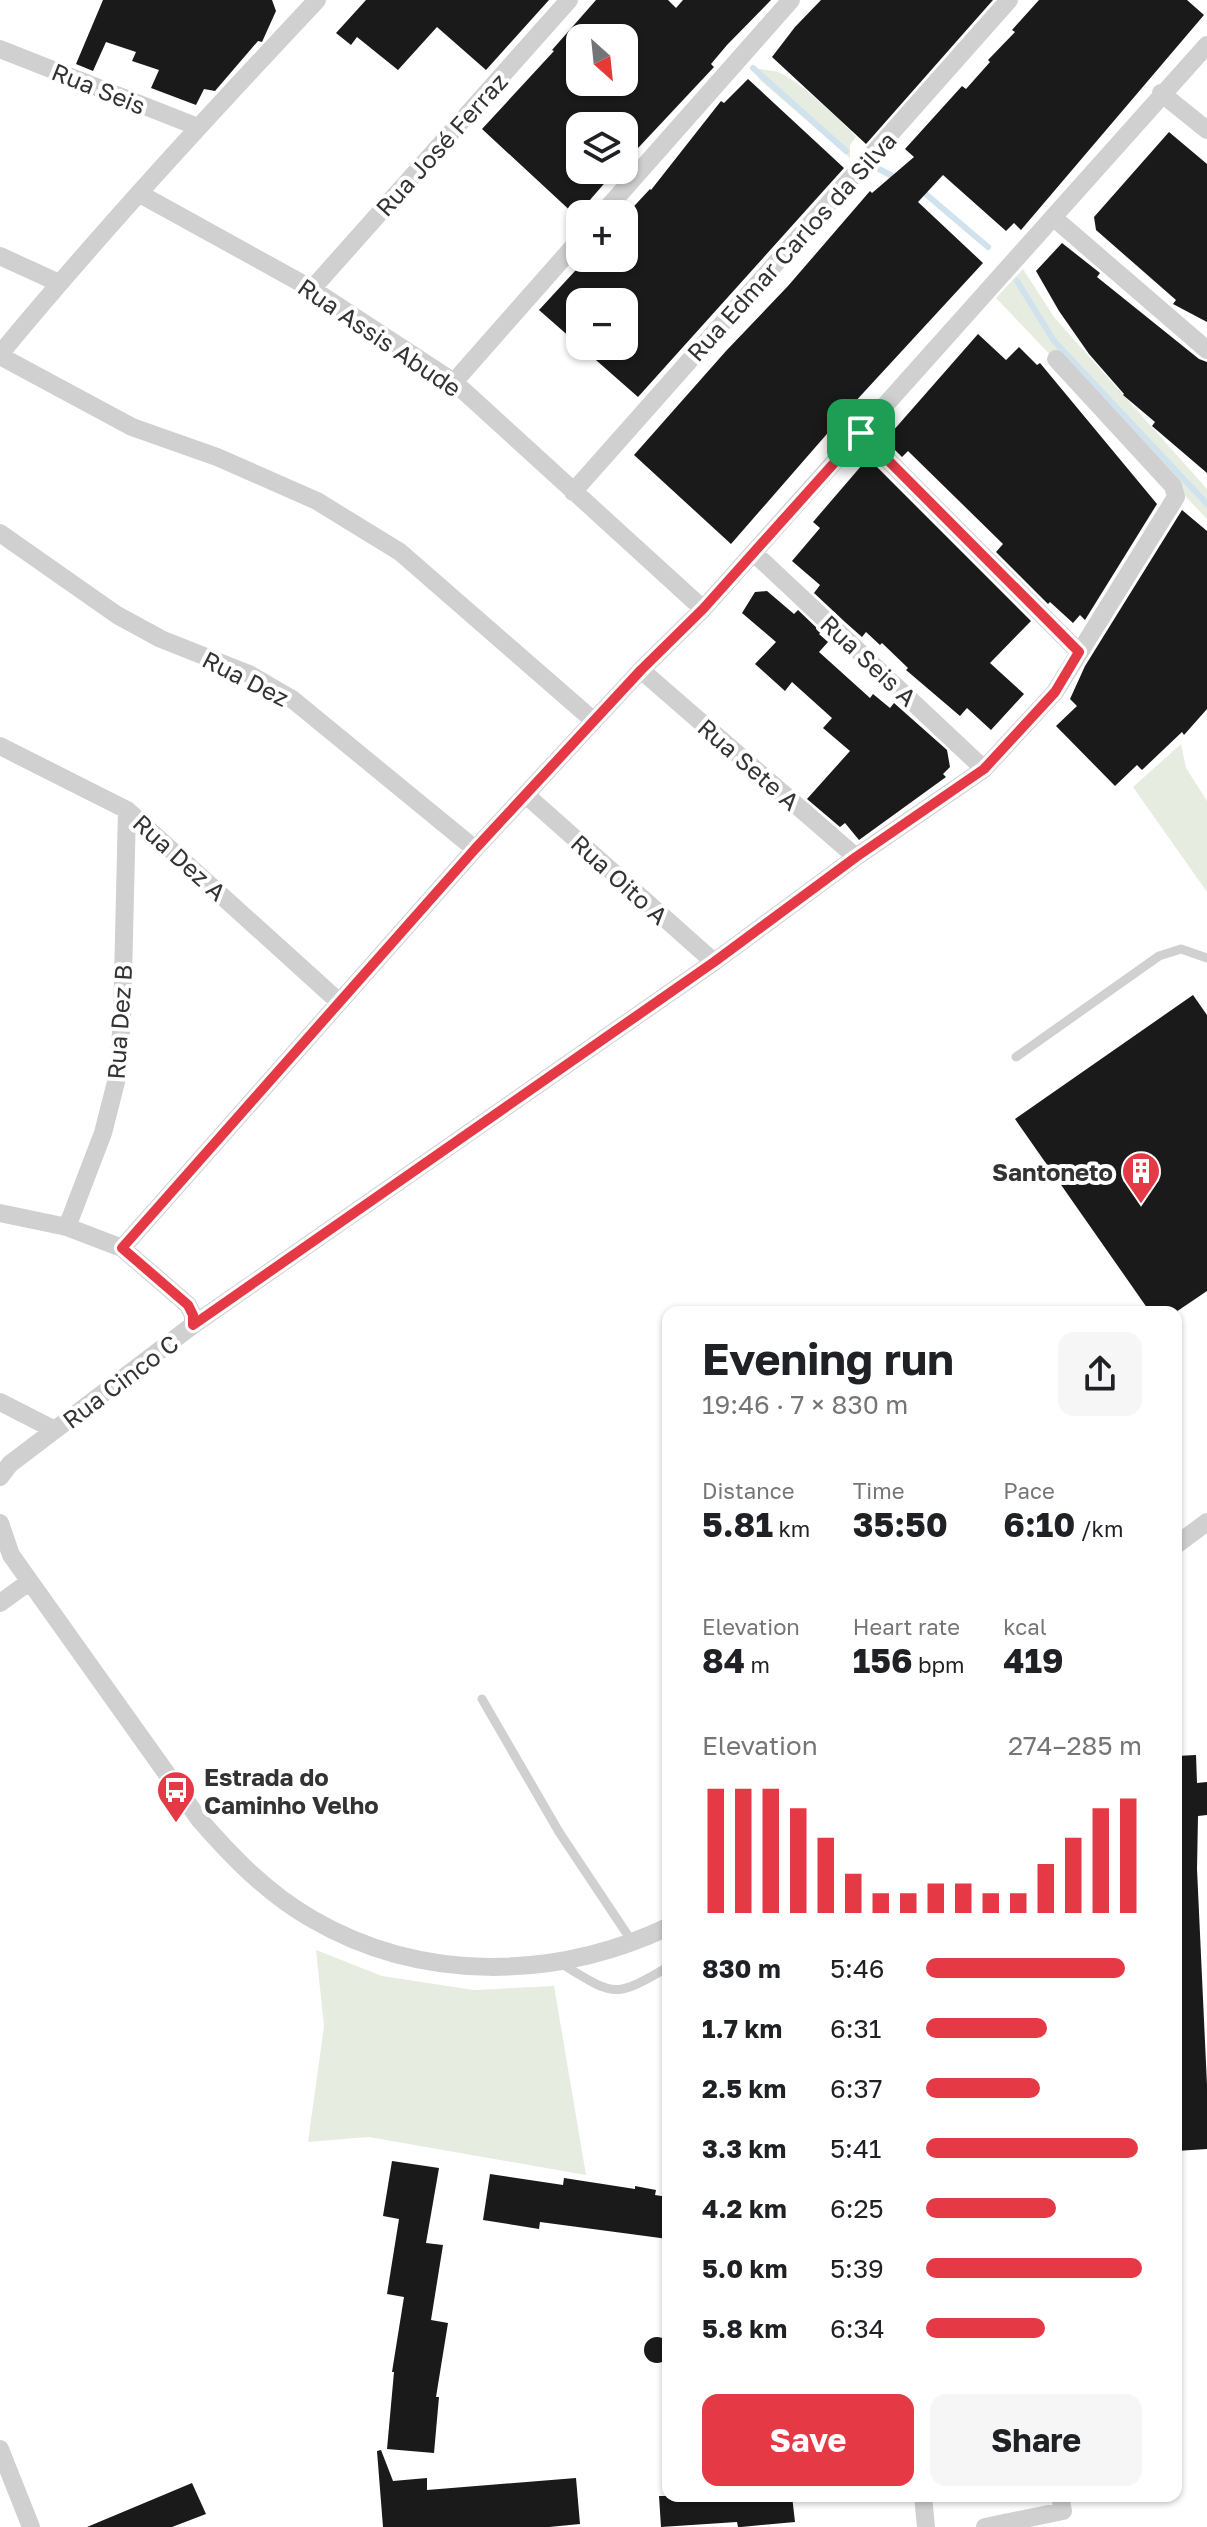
<!DOCTYPE html>
<html lang="en">
<head>
<meta charset="utf-8">
<style>
	:root { --surface:#fff; --page:#f6f6f6; --text:#202124; --muted:#757577; --accent:#e63946 }
	body { margin:0; font-family:"Golos Text",sans-serif; background:var(--page); color:var(--text); height:100vh; display:flex; flex-direction:column; font-size:30px; white-space:nowrap }
	* { box-sizing:border-box; margin:0 }
	p { font-size:26px; color:var(--muted) }
	.icon { flex:none; width:44px; height:44px; fill:none; stroke:currentColor; stroke-width:2; stroke-linecap:round; stroke-linejoin:round }
	.map { position:relative; flex:1; overflow:hidden }
	.side { position:absolute; left:662px; top:1306px; width:520px; height:1196px; display:flex; flex-direction:column; background:var(--surface); border-radius:16px; box-shadow:0 2px 6px #0004 }
	.side>* { flex:none }
	.needle { width:52px; rotate:153deg }
	.controls { position:absolute; left:566px; top:24px; display:grid; gap:16px }
	.controls a { display:grid; place-items:center; width:72px; height:72px; border-radius:16px; background:var(--surface); box-shadow:0 2px 6px #0004; font-size:40px }
	.pin { position:absolute; display:grid; place-items:center; width:68px; height:68px; color:#fff; margin:-34px; border-radius:16px; box-shadow:0 4px 12px #0006 }
	.round { display:grid; place-items:center; flex:none; width:84px; height:84px; border-radius:16px; background:var(--page) }
	.headline { display:flex; align-items:center; justify-content:space-between; height:136px; padding:0 40px }
	h1 { font-size:44px; font-weight:700; line-height:60px }
	.figures { display:grid; grid-template-columns:repeat(3,1fr); gap:12px; height:136px; padding:8px 40px }
	.figures div { display:grid; align-content:center }
	.figures b { font-size:34px; font-weight:700 }
	.figures small { font-size:22px; font-weight:400 }
	.figures p { font-size:22px }
	.chart { height:224px; padding:16px 40px }
	.chart p { display:flex; justify-content:space-between }
	.chart svg { width:100%; height:144px; margin-top:8px; stroke:var(--accent); stroke-width:6 }
	.action { display:flex; gap:16px; margin-top:auto; padding:16px 40px }
	.action a { flex:1; height:92px; border-radius:16px; background:var(--accent); color:#fff; font-size:32px; font-weight:700; line-height:92px; text-align:center }
	.action a+a { background:var(--page); color:var(--text) }
	ul { padding:0 40px; list-style:none; font-size:26px }
	li { display:grid; grid-template-columns:128px 96px 1fr; align-items:center; height:60px }
	li i { height:20px; border-radius:10px; background:var(--accent) }
	.map>svg:first-child { display:block }
</style>
</head>
<body>
<div class="map">
<svg width="1207" height="2527" viewBox="0 0 1207 2527">
	<rect width="100%" height="100%" fill="#fff"/>
	<path fill="#e6ecdf" d="M759 69C765 70 773 70 778 72 797 79 842 121 856 137L850 145V158L760 80 756 74Z
		M1023 269 1054 317 1207 489V519L996 298Z
		M1181 744 1186 768 1207 801V892L1133 787Z
		M316 1950 382 1976 474 1990 554 1986 586 2175 369 2137 308 2142 324 2026Z"/>
	<g fill="none" stroke-linecap="round" stroke-linejoin="round">
		<path stroke="#cfe2ee" stroke-width="6" d="M753 68 846 151
			M879 169 896 178
			M921 190 988 247
			M1017 281 1054 341 1207 504"/>
	</g>
	<path fill="#1a1a1a" fill-rule="evenodd" d="M103 0H272L276 11 262 42 258 41 215 91 204 89 196 105 151 88 159 70 132 61 136 52 106 42 93 71 76 64Z
		M366 0H549L486 70 437 27 398 70 357 37 351 45 336 33Z
		M596 0H668L676 8 683 0H771L727 45 711 64 714 67 624 163V126H580V170H616L576 216 482 129 554 51 552 50ZM580 38H624V82H580Z
		M821 0H993L866 144 772 57 795 27Z
		M1039 0H1187L1204 15 1021 230 1014 223 1006 231 943 175 918 202 983 263 853 404 731 544 634 455 726 351 788 286 870 191 872 193 914 157 905 149 962 86 966 89 990 62 988 60 1015 32 1012 30Z
		M748 79 844 168 638 397 539 310 587 258H624V217L650 189 651 190 721 101 724 103ZM580 302H624V346H580Z
		M1169 132 1207 164V322L1173 304 1176 300 1096 230 1094 217Z
		M1062 243 1100 273 1097 277 1199 359 1207 362V473L1152 426 1155 422 1123 395 1124 394 1089 354 1059 311 1036 271Z
		M978 334 1006 360 1019 347 1037 365 1040 363 1157 504 1085 620 1080 615 1073 623 1050 602 1048 604 996 552 1003 544 908 451 902 457 885 440Z
		M868 458 1031 621 990 663 1024 694 991 730 967 708 960 716 906 670 908 668 882 643 880 645 866 632 862 637 845 622 814 593 820 585 792 561 820 528 813 522Z
		M1182 510 1207 531V709L1184 735 1182 732 1142 770 1137 765 1115 786 1056 726 1077 706 1070 699 1085 666Z
		M767 591 794 614 798 610 821 632 819 634 828 642 819 652 870 698 873 694 890 708 894 703 947 750 950 767 943 774 946 777 859 840 845 823 840 827 807 799 850 751 823 728 832 718 792 682 785 691 755 664 776 642 742 613 755 592Z
		M1193 995 1207 1015V1291L1176 1312H1150L1015 1119Z
		M1196 1755 1197 1783 1207 1782V1815L1198 1816 1197 1869 1207 2085V2149L1176 2151V1756Z
		M392 2161 439 2168 426 2243 443 2245 431 2320 448 2323 436 2397H439L434 2453 387 2449 394 2372H392L404 2297 387 2294 399 2219 383 2216Z
		M490 2174 563 2185 564 2178 635 2189V2186L656 2190 655 2195 668 2197V2239L540 2222 539 2229 483 2220Z
		M644 2350a13 13 0 1 1 26 0a13 13 0 1 1-26 0Z
		M381 2450 393 2481 427 2478V2490L576 2478 580 2524 549 2527H383L377 2451Z
		M192 2483 206 2514 172 2527H87Z
		M659 2496H792L795 2522 741 2527H738L737 2522 661 2527Z"/>
	<g fill="none" stroke-linecap="round" stroke-linejoin="round">
		<path stroke="#d0d0d0" stroke-width="9" d="M1016 1057 1159 956 1181 949 1207 958
			M482 1699 559 1832 633 1943
			M560 1963C614 1995 612 2000 668 1967"/>
		<path stroke="#d0d0d0" stroke-width="18" d="M0 49 198 127
			M1161 93 1207 130
			M140 194 312 289 454 382 703 609
			M602 214 791 0
			M1054 218 1207 350
			M0 256 59 283
			M312 289 569 0
			M0 354C101 232 208 116 317 0
			M0 356 132 427 217 457 317 501 400 552 594 721
			M454 382 580 239
			M861 433 1079 652
			M573 492 1009 0
			M0 533 117 615 161 639 249 674 292 699 475 849
			M754 553 984 769
			M641 670 856 857
			M0 746 127 810 338 1001
			M526 795 714 962
			M0 1213 67 1227 122 1248 188 1305 193 1315V1325
			M67 1227 103 1133 117 1078 122 1021 127 810
			M122 1248 475 849 641 670 703 609 1207 45
			M0 1402 55 1430
			M0 1477 10 1464 193 1325 714 962 856 857 984 769 1055 692 1176 497 1173 486 1056 359
			M0 1523 11 1555 199 1819C232 1857 268 1894 312 1919 422 1983 555 1980 668 1927
			M1176 1545 1207 1522
			M0 1603 29 1582
			M0 2449 31 2527
			M923 2496 926 2527
			M985 2527 1063 2511 1060 2496"/>
	</g>
	<g fill="none" stroke-linecap="round" stroke-linejoin="round">
		<defs>
			<path id="route" d="M861 433 1079 652 1055 692 984 769 856 857 714 962 193 1325V1315L188 1305 122 1248 475 849 641 670 703 609Z"/>
		</defs>
		<use href="#route" stroke="#fff" stroke-width="16"/>
		<use href="#route" stroke="#e63946" stroke-width="10"/>
	</g>
	<defs>
		<symbol id="building-pin" viewBox="-11 -11 22 30"><path d="M0 17L-7.5 6A9.5 9.5 0 1 1 7.5 6Z" fill="#e63946" stroke="#fff"/><path d="M-4-6H4V6H1V3H-1V6H-4ZM-2.5-4.3h1.7v1.8h-1.7ZM.8-4.3h1.7v1.8H.8ZM-2.5-1h1.7V.8h-1.7ZM.8-1h1.7V.8H.8Z" fill="#fff"/></symbol>
		<symbol id="bus-pin" viewBox="-11 -11 22 30"><path d="M0 17L-7.5 6A9.5 9.5 0 1 1 7.5 6Z" fill="#e63946" stroke="#fff"/><path d="M-5-6H5V4H4V6H2V4H-2V6H-4V4H-5ZM-3.5-4V0h7V-4ZM-3.5 1.2v1.5H-2V1.2ZM2 1.2v1.5H3.5V1.2Z" fill="#fff"/></symbol>
	</defs>
	<g fill-rule="evenodd">
		<use href="#building-pin" x="1119" y="1149" width="44" height="60"/>
		<use href="#bus-pin" x="154" y="1768" width="44" height="60"/>
	</g>
	<g text-anchor="middle" dominant-baseline="central" stroke-width="8" stroke-linejoin="round" paint-order="stroke">
		<g font-size="24" fill="#333" stroke="#fff">
			<text transform="translate(99 88) rotate(22)">Rua Seis</text>
			<text transform="translate(441 144) rotate(-48)">Rua José Ferraz</text>
			<text transform="translate(791 246) rotate(-48)">Rua Edmar Carlos da Silva</text>
			<text transform="translate(380 337) rotate(34)">Rua Assis Abude</text>
			<text transform="translate(869 660) rotate(43)">Rua Seis A</text>
			<text transform="translate(246 678) rotate(27)">Rua Dez</text>
			<text transform="translate(749 764) rotate(41)">Rua Sete A</text>
			<text transform="translate(180 857) rotate(42)">Rua Dez A</text>
			<text transform="translate(620 879) rotate(42)">Rua Oito A</text>
			<text transform="translate(119 1022) rotate(-86)">Rua Dez B</text>
			<text transform="translate(120 1381) rotate(-37)">Rua Cinco C</text>
		</g>
		<g font-size="24" font-weight="bold" fill="#333" stroke="#fff" text-anchor="end">
			<text x="1113" y="1171">Santoneto</text>
			<text x="204" y="1776" text-anchor="start">Estrada do<tspan x="204" dy="28">Caminho Velho</tspan></text>
		</g>
	</g>
</svg>
<div class="controls">
<a><svg class="needle" viewBox="-14 -14 28 28"><path d="M0-13l5 13h-10z" fill="#e53935"/><path d="M0 13l5-13h-10z" fill="#757577"/></svg></a>
<a><svg class="icon" aria-label="layers" viewBox="0 0 24 24"><path d="M12 4l9 5-9 5-9-5zM3 14l9 5 9-5"/></svg></a>
<a>+</a>
<a>−</a>
</div>
<div class="pin" style="left:861px;top:433px;background:#1e9e55"><svg class="icon" aria-label="arrive" viewBox="0 0 24 24"><path d="M6 21V4h12l-3 4 3 4H6"/></svg></div>
<section class="side">
<div class="headline"><div><h1>Evening run</h1><p>19:46 · 7 × 830 m</p></div><a class="round"><svg class="icon" aria-label="share" viewBox="0 0 24 24"><path d="M12 15V3M7 8l5-5 5 5M5 13v7h14v-7"/></svg></a></div>
<div class="figures">
<div><p>Distance</p><b>5.81<small> km</small></b></div>
<div><p>Time</p><b>35:50</b></div>
<div><p>Pace</p><b>6:10<small> /km</small></b></div>
</div>
<div class="figures">
<div><p>Elevation</p><b>84<small> m</small></b></div>
<div><p>Heart rate</p><b>156<small> bpm</small></b></div>
<div><p>kcal</p><b>419</b></div>
</div>
<div class="chart"><p><span>Elevation</span>274–285 m</p>
<svg viewBox="0 0 160 44" preserveAspectRatio="none"><path d="M5 44V6M15 44V6M25 44V6M35 44V12M45 44V21M55 44V32M65 44V38M75 44V38M85 44V35M95 44V35M105 44V38M115 44V38M125 44V29M135 44V21M145 44V12M155 44V9"/></svg>
</div>
<ul>
<li><b>830 m</b>5:46<i style="width:92%"></i></li>
<li><b>1.7 km</b>6:31<i style="width:56%"></i></li>
<li><b>2.5 km</b>6:37<i style="width:53%"></i></li>
<li><b>3.3 km</b>5:41<i style="width:98%"></i></li>
<li><b>4.2 km</b>6:25<i style="width:60%"></i></li>
<li><b>5.0 km</b>5:39<i style="width:100%"></i></li>
<li><b>5.8 km</b>6:34<i style="width:55%"></i></li>
</ul>
<div class="action"><a>Save</a><a>Share</a></div>
</section>
</div>
</body>
</html>
